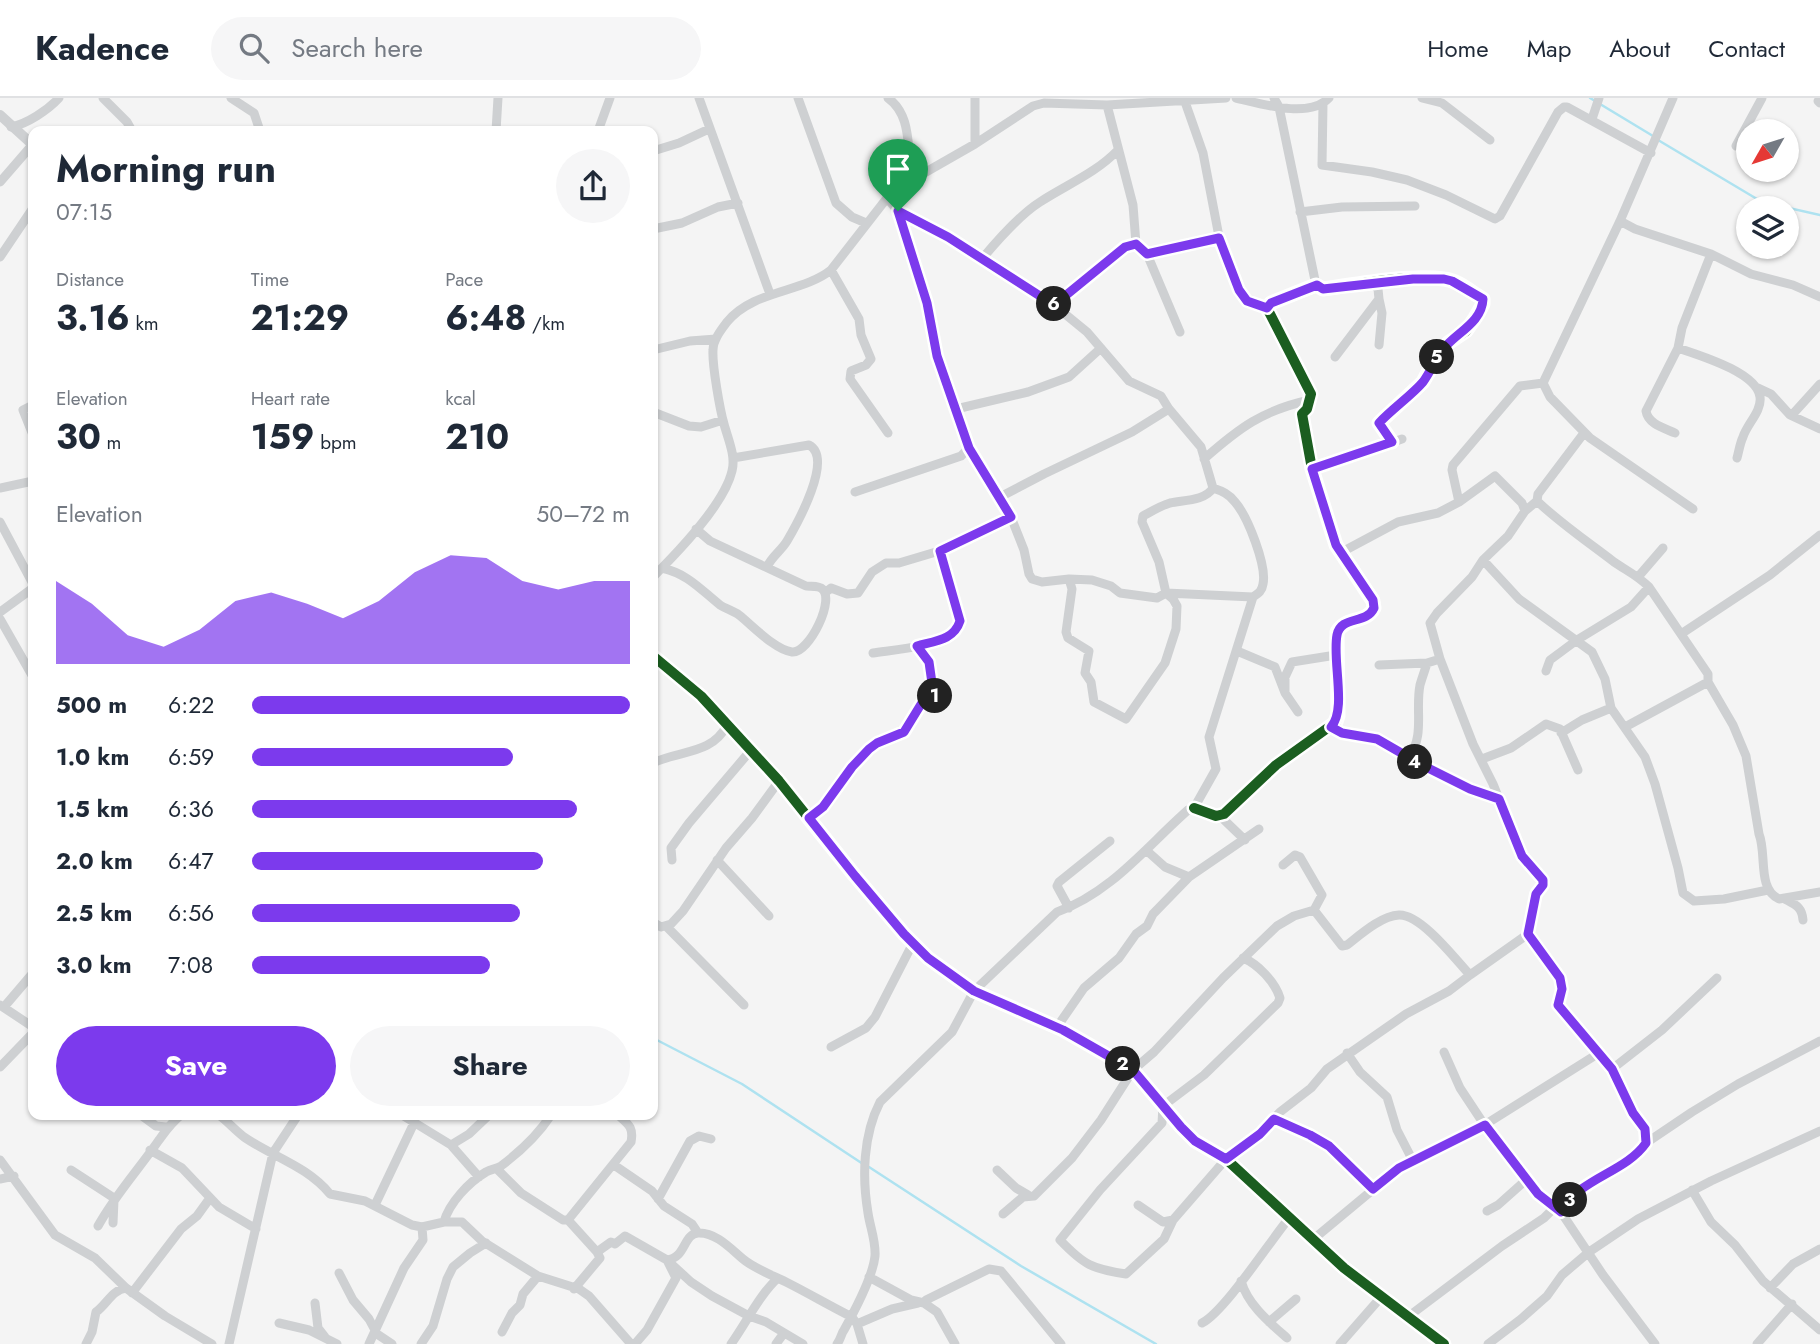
<!DOCTYPE html>
<html lang="en">
<head>
<meta charset="utf-8">
<style>
	:root { --surface:#fff; --page:#f6f6f7; --text:#1f2937; --muted:#747a83; --line:#e0e1e3; --accent:#7c3aed }
	body { margin:0; font-family:Jost,sans-serif; background:var(--page); color:var(--text); height:100vh; display:flex; flex-direction:column; font-size:26px; white-space:nowrap }
	* { box-sizing:border-box; margin:0 }
	p { font-size:23px; color:var(--muted) }
	.icon { flex:none; width:38px; height:38px; fill:none; stroke:currentColor; stroke-width:2; stroke-linecap:round; stroke-linejoin:round }
	.map { position:relative; flex:1; overflow:hidden }
	.details { position:absolute; left:28px; top:28px; width:630px; height:994px; display:flex; flex-direction:column; background:var(--surface); border-radius:14px; box-shadow:0 2px 5px #0004 }
	.details>* { flex:none }
	.needle { width:46px; rotate:231deg }
	.controls { position:absolute; left:1736px; top:21px; display:grid; gap:14px }
	.controls a { display:grid; place-items:center; width:63px; height:63px; border-radius:50%; background:var(--surface); box-shadow:0 2px 5px #0004; font-size:35px }
	.pin { position:absolute; display:grid; place-items:center; width:60px; height:60px; color:#fff; margin:-72px -30px; border-radius:50% 50% 50% 0; rotate:-45deg; box-shadow:0 0 7px #0007 }
	.pin .icon { rotate:45deg }
	.km { position:absolute; width:35px; height:35px; margin:-18px; border-radius:50%; background:#222; color:#fff; font-size:19px; line-height:35px; text-align:center }
	.round { display:grid; place-items:center; flex:none; width:74px; height:74px; border-radius:37px; background:var(--page) }
	.head { display:flex; align-items:center; justify-content:space-between; height:119px; padding:0 28px }
	h1 { font-size:38px; font-weight:700; line-height:52px }
	.figures { display:grid; grid-template-columns:repeat(3,1fr); gap:10px; height:119px; padding:7px 28px }
	.figures div { display:grid; align-content:center }
	.figures b { font-size:35px; font-weight:700 }
	.figures small { font-size:19px; font-weight:400 }
	.figures p { font-size:19px }
	.chart { height:196px; padding:14px 28px }
	.chart p { display:flex; justify-content:space-between }
	.chart svg { width:100%; height:126px; margin-top:7px; fill:var(--accent); opacity:.7 }
	.cta { display:flex; gap:14px; margin-top:auto; padding:14px 28px }
	.cta a { flex:1; height:80px; border-radius:42px; background:var(--accent); color:#fff; font-size:28px; font-weight:700; line-height:80px; text-align:center }
	.cta a+a { background:var(--page); color:var(--text) }
	ul { padding:0 28px; list-style:none; font-size:23px }
	li { display:grid; grid-template-columns:112px 84px 1fr; align-items:center; height:52px }
	li i { height:18px; border-radius:9px; background:var(--accent) }
	header { display:flex; align-items:center; gap:42px; box-sizing:border-box; height:98px; padding:0 35px; background:var(--surface); border-bottom:2px solid var(--line) }
	header strong { font-size:33px }
	nav { display:flex; gap:38px; margin-inline-start:auto; font-size:24px }
	.search { width:490px; height:63px; background:var(--page); display:flex; align-items:center; gap:18px; box-sizing:border-box; padding:0 24px; border-radius:38px; color:var(--muted); font-size:26px }
	.map>svg:first-child { display:block }
</style>
</head>
<body>
<header>
<strong>Kadence</strong>
<div class="search"><svg class="icon" aria-label="search" viewBox="0 0 24 24"><circle cx="10" cy="10" r="6"/><path d="M15 15l6 6"/></svg>Search here</div>
<nav><a>Home</a><a>Map</a><a>About</a><a>Contact</a></nav>
</header>
<div class="map">
<svg width="1820" height="1246" viewBox="0 0 1820 1246">
	<rect width="100%" height="100%" fill="#f4f4f4"/>
	<g fill="none" stroke-linecap="round" stroke-linejoin="round">
		<path stroke="#aee2f0" stroke-width="2.5" d="M1590 0 1653 38
			M1658 42 1762 104 1820 117
			M653 940 742 986 863 1066
			M869 1069 1021 1168 1156 1246"/>
		<path stroke="#ced0d2" stroke-width="9" d="M103 0 127 24 132 33
			M231 0 254 15 260 33
			M699 0 770 196
			M798 0 836 105 852 119 866 125
			M888 0C913 18 906 52 913 80
			M1236 0C1262 6 1309 21 1329 0
			M1274 0 1279 9 1316 187
			M1422 0 1442 5 1490 42
			M1673 0 1620 123 1543 285 1550 299 1590 340 1693 411
			M1184 1 1203 55 1221 149 1239 193 1247 203 1267 210
			M1818 3 1820 5
			M1323 6 1322 67 1372 74 1407 82 1446 97 1495 121 1500 118 1558 14 1564 9
			M1107 7 1133 107 1136 146 1147 156 1180 234
			M1564 9H1567L1651 55
			M1592 21 1599 0
			M11 29C27 26 48 12 59 0
			M496 33 498 0
			M598 33 610 0
			M975 46V0
			M1736 48 1762 0
			M653 53 679 45 709 31
			M0 84 33 46
			M887 100 898 113 927 205 937 258 969 350 1011 419 1024 452 1029 476 1032 481 1042 484 1069 481 1092 482 1111 488 1120 495 1157 500 1166 495 1159 464 1142 424 1143 418C1152 413 1160 408 1170 405 1184 402 1205 403 1213 390
			M898 113 948 139 1054 207 1087 234 1129 283 1161 298 1169 311 1201 349 1213 390
			M1300 114 1342 109 1415 108
			M1620 123 1635 131 1711 156 1751 176 1793 187 1820 199
			M653 131 682 125 718 109 738 105
			M1147 156 1219 140
			M0 159 33 110
			M981 162C996 144 1021 116 1040 104 1066 87 1096 75 1118 52
			M831 172 859 221 861 237 871 261 866 267 851 273 850 281 888 335
			M1379 201 1382 215 1379 247
			M1054 207 1125 149 1136 146
			M1678 250C1698 257 1757 274 1760 299 1762 313 1747 326 1743 339 1740 345 1739 353 1737 360
			M653 252 690 243 716 241
			M1335 259 1379 201 1378 191 1372 185
			M1756 289 1771 296 1790 317 1820 331
			M33 307 23 312 33 337
			M956 311 1028 294 1069 279 1101 250
			M653 314 689 328 701 329 723 322
			M1792 317 1820 286
			M1675 335C1664 330 1648 326 1646 313L1678 250 1682 230 1711 156
			M733 360 809 347C834 360 797 426 787 443 781 453 772 458 767 469
			M1204 361C1239 330 1263 312 1310 302
			M1312 371 1402 341
			M0 390 33 383
			M855 394 961 358 969 350
			M1000 399 1044 376 1132 334 1169 311
			M1537 403C1560 425 1588 444 1614 464 1627 473 1637 477 1649 489L1708 576V584L1733 627 1746 658 1759 736C1767 756 1757 791 1779 801L1820 794
			M1459 404 1452 372 1453 367 1520 288 1543 285
			M0 424 33 486
			M1340 455 1398 424 1438 415 1459 404 1495 378 1522 405 1525 413
			M1483 462 1519 501 1592 554 1605 581 1611 610 1645 659 1655 686 1678 770 1683 795 1694 803 1724 801 1768 792
			M662 470C688 476 700 491 720 507 726 511 734 513 739 517 752 527 775 552 792 554 809 556 837 499 821 490 817 488 810 488 806 488L710 443 696 431
			M653 479C677 455 724 407 732 373 736 358 728 341 724 326 720 312 712 267 713 252 713 242 721 232 727 224 753 192 802 195 831 172L887 100 898 90 975 46 1033 8 1044 5 1107 7 1226 0
			M1638 479 1663 450
			M1069 481 1072 491 1066 534 1068 540 1089 553 1085 575 1091 584 1094 604 1126 621 1165 565 1176 531 1177 508 1173 501 1166 495 1253 499C1259 495 1262 493 1263 486 1267 468 1248 419 1235 404 1229 396 1222 393 1213 390
			M826 494 831 490 847 496 858 495 872 474 886 465H899L946 451 1011 419
			M0 514 33 490
			M0 521 33 579
			M1681 536 1770 477 1820 437
			M1237 553 1275 569 1285 595V579L1292 564 1336 557
			M873 555C892 552 938 548 952 537 956 534 959 528 960 523L940 452
			M1379 567 1427 565
			M1546 573 1550 562 1577 542 1631 509 1649 489
			M1285 595 1298 614
			M1331 629 1342 635 1377 641 1422 667 1470 691 1499 700
			M1625 629 1708 584
			M1561 635 1582 622 1611 610
			M1409 660C1425 636 1415 613 1420 587 1422 580 1425 572 1427 565L1440 561
			M1482 661 1511 650 1546 626 1560 631 1578 672
			M653 665C679 652 712 657 727 627
			M1194 710 1216 718 1224 716 1276 667 1336 624 1338 618 1337 534C1346 518 1366 526 1374 510L1373 503 1336 447 1312 371 1302 316 1307 311 1311 296 1267 210 1271 205 1316 187 1323 191C1358 186 1410 176 1444 181 1458 182 1472 195 1483 201V206L1475 220 1466 233 1448 245 1435 261 1423 284 1379 325 1392 344
			M1220 718 1245 742
			M809 720 823 709 852 669 869 651 877 645 904 634 923 603 934 599 929 564 917 548
			M672 762 671 750 689 725 751 652
			M717 762 769 818
			M1189 779 1259 731
			M1785 801C1796 807 1802 809 1803 822
			M1069 810 1057 788 1059 784 1110 743
			M653 824 661 829 671 826 683 813 726 750 752 720 779 683
			M666 828 744 907
			M1528 836 1560 880 1562 892 1558 907 1612 971 1632 1015 1645 1031 1646 1045
			M33 860V872
			M1470 877 1528 836 1536 796 1544 785 1522 758 1493 686 1473 646 1440 561 1430 525 1437 515 1472 479 1483 462 1508 438 1525 413 1537 403 1538 396 1584 335
			M0 907 33 929
			M4 909 33 875
			M1057 929 1084 890 1119 860 1136 836 1147 828 1153 816 1189 779 1165 769 1146 752
			M831 949 866 930 875 919 913 845
			M1444 954 1460 990 1497 1046 1538 1096 1561 1114 1603 1177 1655 1246
			M1347 955 1360 974 1387 999 1397 1032 1413 1063
			M0 969 33 935
			M1612 971 1662 932 1717 880
			M141 1017 156 1028 166 1029
			M219 1017C228 1024 235 1032 244 1039 273 1059 307 1068 330 1096L365 1103 412 1127 422 1129 444 1124H462L482 1143 538 1178 579 1191 589 1198 631 1246
			M402 1017 451 1047 469 1036 489 1017
			M1274 1021 1310 1037 1329 1048 1373 1091
			M451 1047 479 1079
			M150 1052 182 1070 219 1109 256 1131
			M0 1062 55 1137 95 1160 126 1190 165 1218 212 1246
			M614 1067 652 1093 664 1108 692 1126 698 1135
			M497 1071 521 1095 563 1122H568L597 1154 600 1160 574 1191
			M71 1072 114 1100
			M997 1072 1016 1090 1028 1097
			M0 1081 14 1078
			M1692 1092 1711 1124 1735 1147 1763 1183 1820 1232
			M658 1101 690 1043 699 1038 711 1041
			M375 1107 414 1025
			M1138 1107 1163 1124 1173 1122 1226 1061 1260 1036 1280 1014 1311 990 1327 971 1406 916 1449 893 1470 877C1456 862 1421 816 1399 817 1381 818 1361 836 1347 847L1342 848 1314 812
			M1487 1113 1498 1107 1526 1082
			M1561 1114 1565 1106 1579 1094 1638 1056 1646 1045 1692 1014 1738 986 1820 943
			M1003 1116 1023 1099 1034 1098 1072 1060 1101 1022 1133 972 1154 954 1223 880 1277 828 1294 818 1314 812 1322 797 1300 759 1295 757 1283 767
			M568 1122 631 1044C634 1029 628 1026 618 1017
			M1173 1122 1164 1141 1126 1176C1092 1171 1084 1167 1060 1142L1100 1092 1162 1025 1163 1008 1204 977 1278 905 1280 900C1275 884 1258 866 1243 860
			M444 1124C449 1105 469 1084 486 1074 492 1071 496 1071 501 1068 521 1053 538 1037 551 1017
			M113 1125 114 1102
			M98 1128C115 1097 139 1071 159 1042 167 1031 171 1025 181 1017
			M1309 1136 1316 1139 1399 1070 1467 1038 1599 955
			M597 1154 611 1144 615 1146 625 1138 667 1162C686 1160 683 1136 698 1135 716 1134 731 1151 743 1161 755 1171 772 1177 786 1184 808 1195 830 1208 852 1219L857 1226 863 1246
			M339 1175 353 1202 369 1221 377 1236 392 1246
			M869 1179 911 1202 924 1205 937 1214 955 1246
			M1241 1183C1248 1207 1269 1224 1287 1240
			M1770 1190 1793 1166 1820 1151
			M132 1195 181 1131 197 1118 210 1100
			M315 1205 318 1230 325 1239
			M924 1205 926 1202 989 1171 1001 1173 1061 1246
			M1409 1218 1502 1148 1544 1120 1555 1109
			M1269 1224 1296 1201
			M279 1225 309 1232 337 1246
			M1202 1225C1225 1213 1270 1143 1290 1119
			M857 1226 892 1211 918 1205
			M502 1234 512 1215 520 1207 523 1196 538 1178
			M86 1246 92 1234 96 1214C107 1206 112 1192 126 1190
			M229 1246 273 1055 298 1017
			M369 1246 404 1170 423 1142 422 1129
			M421 1246 433 1228 447 1181 453 1169 470 1155 486 1145
			M635 1246 647 1232 676 1180 667 1162 691 1184 712 1198 749 1218 766 1224 803 1246
			M731 1246C746 1225 760 1196 778 1180
			M776 1246 784 1235
			M837 1246C841 1241 841 1236 844 1232 854 1214 873 1178 875 1158 876 1143 870 1129 868 1115 862 1079 863 1037 880 1004L952 934 974 893 1057 814C1111 795 1147 748 1188 712L1194 710 1216 671 1209 639 1253 499
			M1340 1246 1382 1198
			M1488 1246 1521 1221 1547 1198 1562 1177 1589 1154 1638 1121 1711 1083 1820 1033
			M1757 1246 1792 1206"/>
		<path stroke="#ced0d2" stroke-width="10" d="M0 17 33 47
			M653 558 701 598 779 683 855 778 904 836 928 860 974 893 1063 932 1133 972 1181 1029 1195 1043 1226 1061 1344 1170 1444 1246"/>
		<defs>
			<path id="cycleway" d="M653 558 701 598 779 683 855 778 904 836 928 860 974 893 1063 932 1133 972 1181 1029 1195 1043 1226 1061 1344 1170 1444 1246
				M1194 710 1216 718 1224 716 1276 667 1336 624 1338 618 1337 534C1346 518 1366 526 1374 510L1373 503 1336 447 1312 371 1302 316 1307 311 1311 296 1267 210 1271 205 1316 187 1323 191C1358 186 1410 176 1444 181 1458 182 1472 195 1483 201V206L1475 220 1466 233 1448 245 1435 261 1423 284 1379 325 1392 344"/>
		</defs>
		<use href="#cycleway" stroke="#fff" stroke-width="15"/>
		<use href="#cycleway" stroke="#1b5e20" stroke-width="10"/>
	</g>
	<g fill="none" stroke-linecap="round" stroke-linejoin="round">
		<defs>
			<path id="route" d="M898 113 948 139 1054 207 1125 149 1136 146 1147 156 1219 140 1239 192 1247 203 1267 210 1271 205 1317 187 1323 191 1413 181H1444L1452 183 1483 201C1482 223 1460 233 1447 247 1436 258 1432 272 1423 284 1412 297 1392 311 1379 325L1392 344 1312 371 1336 447 1373 502 1374 510C1366 527 1341 517 1337 537 1332 562 1347 612 1331 629L1342 635 1377 641 1422 667 1470 691 1499 701 1522 758 1543 782V787L1536 796 1528 836 1560 880 1562 891 1558 907 1612 971 1633 1015 1645 1031 1646 1045C1625 1075 1579 1080 1561 1114L1538 1096 1485 1027 1399 1070 1373 1091 1329 1048 1310 1037 1274 1021 1260 1036 1226 1061 1195 1043 1181 1029 1133 972 1063 932 974 893 928 860 904 836 855 778 809 720 823 709 852 669 869 651 877 645 904 634 923 603 934 599 929 564 917 548C935 543 954 542 960 523L940 453 1011 419 969 350 937 258 927 205Z"/>
		</defs>
		<use href="#route" stroke="#fff" stroke-width="14"/>
		<use href="#route" stroke="#7c3aed" stroke-width="9"/>
	</g>
</svg>
<div class="controls">
<a><svg class="needle" viewBox="-14 -14 28 28"><path d="M0-13l5 13h-10z" fill="#e53935"/><path d="M0 13l5-13h-10z" fill="#747a83"/></svg></a>
<a><svg class="icon" aria-label="layers" viewBox="0 0 24 24"><path d="M12 4l9 5-9 5-9-5zM3 14l9 5 9-5"/></svg></a>
</div>
<div class="pin" style="left:898px;top:113px;background:#1e9e55"><svg class="icon" aria-label="arrive" viewBox="0 0 24 24"><path d="M6 21V4h12l-3 4 3 4H6"/></svg></div>
<b class="km" style="left:935px;top:598px">1</b>
<b class="km" style="left:1123px;top:966px">2</b>
<b class="km" style="left:1570px;top:1102px">3</b>
<b class="km" style="left:1415px;top:664px">4</b>
<b class="km" style="left:1437px;top:259px">5</b>
<b class="km" style="left:1054px;top:206px">6</b>
<section class="details">
<div class="head"><div><h1>Morning run</h1><p>07:15</p></div><a class="round"><svg class="icon" aria-label="share" viewBox="0 0 24 24"><path d="M12 15V3M7 8l5-5 5 5M5 13v7h14v-7"/></svg></a></div>
<div class="figures">
<div><p>Distance</p><b>3.16<small> km</small></b></div>
<div><p>Time</p><b>21:29</b></div>
<div><p>Pace</p><b>6:48<small> /km</small></b></div>
</div>
<div class="figures">
<div><p>Elevation</p><b>30<small> m</small></b></div>
<div><p>Heart rate</p><b>159<small> bpm</small></b></div>
<div><p>kcal</p><b>210</b></div>
</div>
<div class="chart"><p><span>Elevation</span>50–72 m</p>
<svg viewBox="0 0 160 44" preserveAspectRatio="none"><path d="M0 44V15L10 23L20 34L30 38L40 32L50 22L60 19L70 23L80 28L90 22L100 12L110 6L120 7L130 15L140 18L150 15L160 15V44z"/></svg>
</div>
<ul>
<li><b>500 m</b>6:22<i style="width:100%"></i></li>
<li><b>1.0 km</b>6:59<i style="width:69%"></i></li>
<li><b>1.5 km</b>6:36<i style="width:86%"></i></li>
<li><b>2.0 km</b>6:47<i style="width:77%"></i></li>
<li><b>2.5 km</b>6:56<i style="width:71%"></i></li>
<li><b>3.0 km</b>7:08<i style="width:63%"></i></li>
</ul>
<div class="cta"><a>Save</a><a>Share</a></div>
</section>
</div>
</body>
</html>
